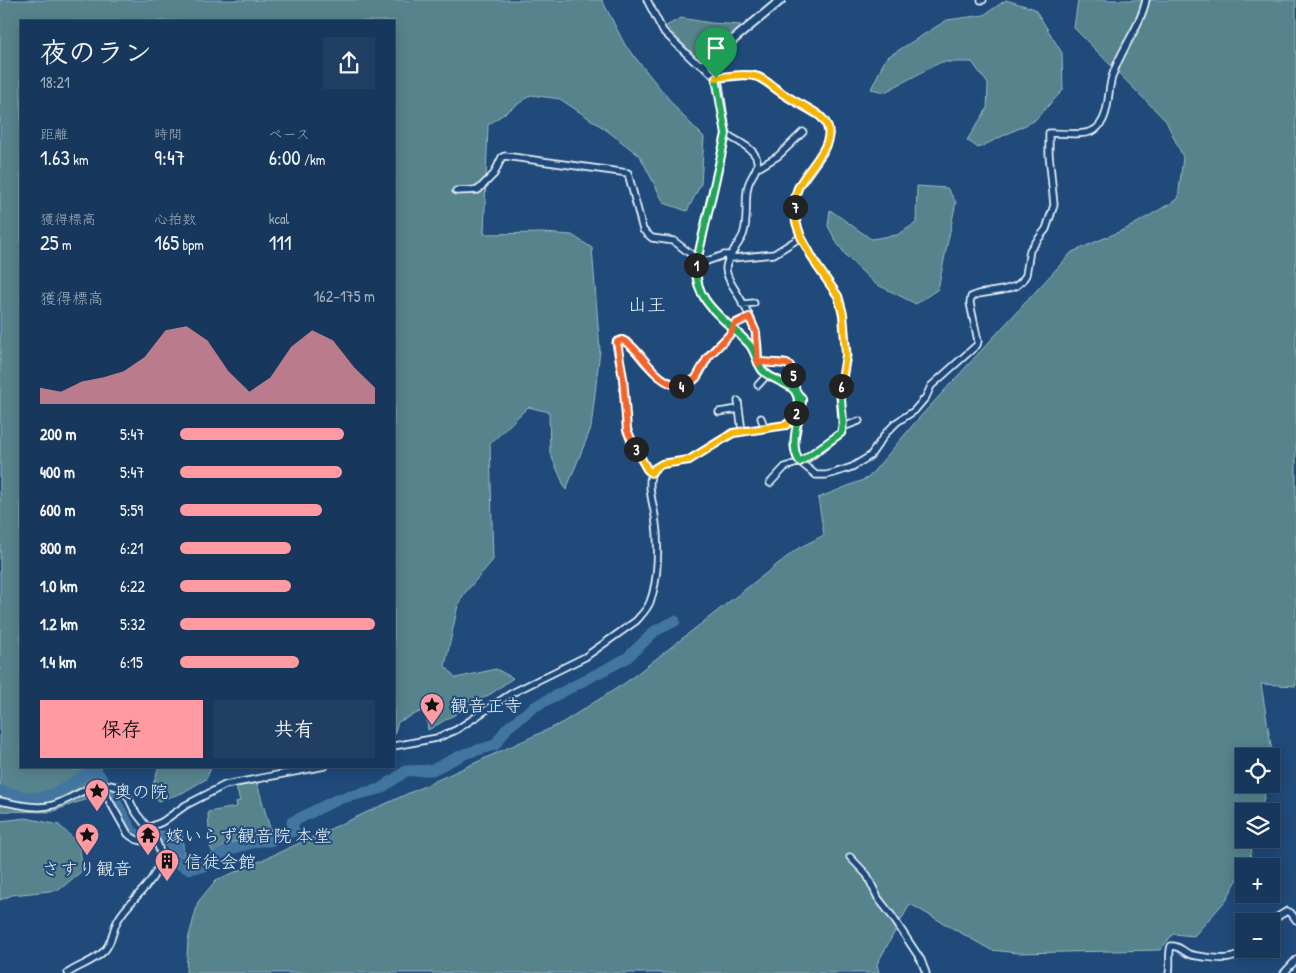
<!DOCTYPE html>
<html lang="ja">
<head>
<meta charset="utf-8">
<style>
	:root { --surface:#17385c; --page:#203f62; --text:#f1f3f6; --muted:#9eacbb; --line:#365272; --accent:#ff9aa2 }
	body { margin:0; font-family:"Patrick Hand","Klee One",sans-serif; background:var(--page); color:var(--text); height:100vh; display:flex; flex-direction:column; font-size:19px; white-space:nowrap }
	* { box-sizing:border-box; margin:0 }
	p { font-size:16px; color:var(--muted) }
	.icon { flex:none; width:28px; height:28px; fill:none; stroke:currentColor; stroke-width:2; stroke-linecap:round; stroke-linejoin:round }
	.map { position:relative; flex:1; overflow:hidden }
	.sheet { position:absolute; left:20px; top:20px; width:375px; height:748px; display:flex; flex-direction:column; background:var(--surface); border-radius:0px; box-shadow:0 2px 12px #0003,0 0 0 1px var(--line) }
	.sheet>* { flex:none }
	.tools { position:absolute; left:1235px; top:748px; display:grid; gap:10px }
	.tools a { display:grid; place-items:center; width:45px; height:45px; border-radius:0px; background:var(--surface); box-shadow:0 2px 12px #0003,0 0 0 1px var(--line); font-size:25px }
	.pin { position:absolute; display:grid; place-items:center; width:42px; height:42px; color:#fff; margin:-51px -21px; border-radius:50% 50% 50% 0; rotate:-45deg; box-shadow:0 0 5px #0007 }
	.pin .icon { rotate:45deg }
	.km { position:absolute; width:25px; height:25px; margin:-12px; border-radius:50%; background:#222; color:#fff; font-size:14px; line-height:25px; text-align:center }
	.round { display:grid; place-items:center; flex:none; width:52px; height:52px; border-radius:0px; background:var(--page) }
	.summary { display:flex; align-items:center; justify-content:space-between; height:85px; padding:0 20px }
	h1 { font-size:28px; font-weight:600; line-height:38px }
	.metrics { display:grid; grid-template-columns:repeat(3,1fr); gap:8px; height:85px; padding:5px 20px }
	.metrics div { display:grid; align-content:center }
	.metrics b { font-size:21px; font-weight:600 }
	.metrics small { font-size:14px; font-weight:400 }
	.metrics p { font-size:14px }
	.chart { height:140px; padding:10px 20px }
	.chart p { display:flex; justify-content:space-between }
	.chart svg { width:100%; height:90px; margin-top:5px; fill:var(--accent); opacity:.7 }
	.primary-button { display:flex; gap:10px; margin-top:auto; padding:10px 20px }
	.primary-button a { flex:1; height:58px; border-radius:0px; background:var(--accent); color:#111; font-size:20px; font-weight:600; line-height:58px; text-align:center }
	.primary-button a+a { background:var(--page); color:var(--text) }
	ul { padding:0 20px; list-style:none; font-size:16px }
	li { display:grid; grid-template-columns:80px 60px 1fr; align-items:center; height:38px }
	li i { height:12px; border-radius:6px; background:var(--accent) }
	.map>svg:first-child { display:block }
</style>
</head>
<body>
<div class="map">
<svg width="1296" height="973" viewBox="0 0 1296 973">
	<rect width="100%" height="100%" fill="#1f4a7a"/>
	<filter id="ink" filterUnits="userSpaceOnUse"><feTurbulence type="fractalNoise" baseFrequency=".02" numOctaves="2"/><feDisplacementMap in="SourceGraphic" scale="10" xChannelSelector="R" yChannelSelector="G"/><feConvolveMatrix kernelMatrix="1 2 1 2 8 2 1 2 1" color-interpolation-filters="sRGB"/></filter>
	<g filter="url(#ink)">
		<path fill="#56838c" stroke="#9fbac2" d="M0 0H602L625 45 681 114 704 137 701 184 687 211 664 203 640 156 605 129 560 99 531 95 488 125 484 234 543 233 572 235 592 248 600 350 591 428 566 490 550 453 549 412 528 407 490 444 493 560 464 594 458 605 445 666 456 678 496 669 513 678 492 693 428 730 426 709 398 722 394 735V21H21V766H77L73 770 101 766 103 795 75 803 51 812 0 811Z
			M1006 0 1035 9 1062 53 1063 90 1034 121 978 148 967 140 987 109 988 84 972 62H941L885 92 871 89 886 58 947 20 984 15Z
			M1078 0H1296V686L1261 684 1273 758 1271 765V756H1244V784H1267L1261 811H1244V839H1254L1250 857 1226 900 1194 936 1173 934 1160 950 1018 953 991 950 910 904 877 964 879 973H186L188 940 198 902 216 880 245 868 560 724 625 683 797 549 824 535 818 498 868 478 919 418 1072 252 1128 228 1178 199 1183 157 1166 121 1074 28Z
			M681 18 711 23 741 25 704 57 697 58 666 26Z
			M917 186 947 188 956 202 938 289 916 304 874 283 848 258 837 243 828 226 830 210 871 239 897 235 916 223Z
			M159 766H212L206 779 182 793 158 801 153 785Z
			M257 783 271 832 230 843 213 852 210 847 208 812 237 807 236 802 240 801 236 787Z
			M26 818 59 825 79 844 83 870 59 890 12 895 0 900V821Z"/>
		<path fill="#4374a0" stroke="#85a6c3" d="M182 830 184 858C172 853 161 845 157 832Z"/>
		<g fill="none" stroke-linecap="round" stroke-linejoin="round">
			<path stroke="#4374a0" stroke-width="11" d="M0 791C15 795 35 801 50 795 64 790 78 779 91 771L98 773 104 782
				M111 793 133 833 148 838
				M167 857 188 869 205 866 218 855 232 849 259 841H270L294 831 292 822 338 799 380 789 406 771 432 770 464 754 495 745 507 728 534 707 627 658 655 631 675 621"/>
			<defs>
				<path id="minor" d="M981 0H983
					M716 78 750 75 759 77 787 97 820 116 825 122 829 133 827 142 823 153 798 188 795 198V211L796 222 801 237 817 266 838 296 843 315 847 355 840 395 843 429 841 433 806 460 785 467 770 483
					M726 134C735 140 752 147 756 157 761 168 750 176 748 186 744 201 749 220 743 235 738 246 726 258 726 269 727 279 732 284 737 293 749 312 759 334 758 357
					M757 167H760L778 156 803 132
					M456 191 478 190 494 174 502 157 505 156 628 173 643 230 652 238 674 241 697 259
					M696 265 724 255H729L733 258 774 254 801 237
					M742 304 754 303
					M758 363H783L790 366 795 385 794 390
					M758 385 768 374
					M797 395 800 396 802 401 794 444 796 455 800 462 816 475H826L834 473 852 467 870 456 886 433 897 422 914 411 926 397 931 386 977 345 978 341 970 303 971 297 978 294 1003 290 1016 286 1022 281 1026 275 1030 250 1046 229 1054 205 1049 154V133C1061 133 1088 137 1097 128 1110 116 1107 93 1112 77 1120 50 1140 28 1146 0
					M738 401 742 431
					M719 412 738 409
					M761 418 765 429
					M843 427 859 421
					M651 473 647 469 631 442 627 430 623 378 616 343 622 340C633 344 638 356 646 364 659 378 682 396 698 376 703 369 706 360 711 353 717 346 725 341 730 334 732 331 733 327 735 323L749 317
					M394 746 437 738 456 730 512 693 585 657 636 621C641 615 647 610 650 602 659 579 659 541 655 516 653 503 646 483 653 470L662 464 689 460 733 433 786 425C793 419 798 412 798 402 796 379 776 384 763 371 756 363 756 352 749 344 726 319 694 304 696 265L726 134 719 84 716 78 703 65 694 61 663 31 647 0
					M101 786 128 834C137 842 143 842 154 839
					M0 801C16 804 37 810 53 805 72 800 90 782 110 785 131 789 127 801 137 814 146 826 161 842 160 857 158 883 129 899 118 920 112 930 113 942 104 951 95 961 80 965 68 973
					M148 828 162 822 186 805 225 785 325 766
					M850 857 867 875 878 898 892 916 921 960 926 973
					M1271 921 1287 911 1291 913 1296 920
					M1169 973C1171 964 1168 954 1171 946 1179 945 1182 951 1189 954 1194 956 1200 956 1205 957 1221 959 1234 961 1247 949
					M1284 973 1296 960"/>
				<path id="tertiary" d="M703 65 781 0"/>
			</defs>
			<use href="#minor" stroke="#e8f1f8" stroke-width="9"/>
			<use href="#tertiary" stroke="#e8f1f8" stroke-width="11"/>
			<use href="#minor" stroke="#1f4a7a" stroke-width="5.5"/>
			<use href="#tertiary" stroke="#1f4a7a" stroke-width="7"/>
		</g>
	</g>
	<g fill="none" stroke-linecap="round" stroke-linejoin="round" filter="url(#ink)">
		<defs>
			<path id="split-1" d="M696 265 726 134 716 78"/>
			<path id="split-2" d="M696 265C694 304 726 319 749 344 756 352 756 363 763 371 778 386 806 382 796 413"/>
			<path id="split-3" d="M636 449 647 469 651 473 655 468 662 464 689 460 733 433 786 425 792 420 796 413"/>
			<path id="split-4" d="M636 449 627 430 623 378 617 342 622 340C642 348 652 383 681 386"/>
			<path id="split-5" d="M681 386 691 382 696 378 708 357 731 333 735 324 749 317 756 332 758 363 762 362 787 364 790 366 793 375"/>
			<path id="split-6" d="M793 375C796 387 793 390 802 398V401C799 419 788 446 800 462L841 433C846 422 839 400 841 386"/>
			<path id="split-7" d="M795 207 796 222 801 237 817 266 838 296 843 314 846 355 841 386"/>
			<path id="split-8" d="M716 78C729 76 746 73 758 77 768 81 777 91 787 96 797 103 810 108 820 116 846 138 806 168 798 188 795 195 795 201 795 207"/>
		</defs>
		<use href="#split-1" stroke="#fff" stroke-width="10"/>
		<use href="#split-2" stroke="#fff" stroke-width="10"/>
		<use href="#split-3" stroke="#fff" stroke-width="10"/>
		<use href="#split-4" stroke="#fff" stroke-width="10"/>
		<use href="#split-5" stroke="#fff" stroke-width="10"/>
		<use href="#split-6" stroke="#fff" stroke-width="10"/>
		<use href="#split-7" stroke="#fff" stroke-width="10"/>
		<use href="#split-8" stroke="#fff" stroke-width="10"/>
		<use href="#split-1" stroke="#22a559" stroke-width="6"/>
		<use href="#split-2" stroke="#22a559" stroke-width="6"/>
		<use href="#split-3" stroke="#f5b400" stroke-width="6"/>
		<use href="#split-4" stroke="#f0652b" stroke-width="6"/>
		<use href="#split-5" stroke="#f0652b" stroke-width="6"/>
		<use href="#split-6" stroke="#22a559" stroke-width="6"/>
		<use href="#split-7" stroke="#f5b400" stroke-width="6"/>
		<use href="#split-8" stroke="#f5b400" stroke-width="6"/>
	</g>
	<defs>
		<symbol id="sight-pin" viewBox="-11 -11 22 30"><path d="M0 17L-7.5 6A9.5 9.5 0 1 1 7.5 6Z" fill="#ff9aa2" stroke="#1f4a7a"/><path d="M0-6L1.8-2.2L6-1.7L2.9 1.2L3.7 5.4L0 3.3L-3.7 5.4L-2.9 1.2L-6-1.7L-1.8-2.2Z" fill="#111"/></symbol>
		<symbol id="temple-pin" viewBox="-11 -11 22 30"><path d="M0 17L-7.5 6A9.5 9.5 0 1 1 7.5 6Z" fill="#ff9aa2" stroke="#1f4a7a"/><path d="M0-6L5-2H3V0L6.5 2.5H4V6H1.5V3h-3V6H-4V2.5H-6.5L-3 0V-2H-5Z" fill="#111"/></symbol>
		<symbol id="building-pin" viewBox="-11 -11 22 30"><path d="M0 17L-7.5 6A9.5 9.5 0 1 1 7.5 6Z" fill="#ff9aa2" stroke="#1f4a7a"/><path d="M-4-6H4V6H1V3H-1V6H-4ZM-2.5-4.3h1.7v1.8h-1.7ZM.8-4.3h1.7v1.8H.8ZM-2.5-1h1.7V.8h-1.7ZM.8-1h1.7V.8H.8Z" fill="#111"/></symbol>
	</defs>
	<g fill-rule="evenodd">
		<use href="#sight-pin" x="418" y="691" width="28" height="38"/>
		<use href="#sight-pin" x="83" y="777" width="28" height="38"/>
		<use href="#sight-pin" x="73" y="821" width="28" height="38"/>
		<use href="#temple-pin" x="134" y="821" width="28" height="38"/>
		<use href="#building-pin" x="153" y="847" width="28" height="38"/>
	</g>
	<g text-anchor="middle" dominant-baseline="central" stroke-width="4" stroke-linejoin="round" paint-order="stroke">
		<g font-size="18" fill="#e8f1f8" stroke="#1f4a7a" text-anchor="start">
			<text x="450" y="705">観音正寺</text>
			<text x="114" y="791">奥の院</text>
			<text x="166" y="835">嫁いらず観音院 本堂</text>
			<text x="184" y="861">信徒会館</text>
			<text x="87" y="868" text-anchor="middle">さすり観音</text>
		</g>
		<g font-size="19" fill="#e8f1f8" stroke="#1f4a7a">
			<text x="647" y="304">山王</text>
		</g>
	</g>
</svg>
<div class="tools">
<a><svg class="icon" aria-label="locate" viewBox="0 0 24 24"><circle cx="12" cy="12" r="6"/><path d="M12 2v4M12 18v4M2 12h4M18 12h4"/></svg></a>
<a><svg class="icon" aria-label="layers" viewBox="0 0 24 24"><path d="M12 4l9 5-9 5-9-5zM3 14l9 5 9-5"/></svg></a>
<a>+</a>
<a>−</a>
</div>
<div class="pin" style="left:716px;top:78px;background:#1e9e55"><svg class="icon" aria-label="arrive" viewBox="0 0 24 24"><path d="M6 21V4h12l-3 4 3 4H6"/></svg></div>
<b class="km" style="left:696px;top:265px">1</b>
<b class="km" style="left:796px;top:413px">2</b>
<b class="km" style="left:636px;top:449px">3</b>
<b class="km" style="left:681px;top:386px">4</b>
<b class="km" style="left:793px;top:375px">5</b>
<b class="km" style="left:841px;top:386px">6</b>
<b class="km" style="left:795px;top:207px">7</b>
<section class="sheet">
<div class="summary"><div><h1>夜のラン</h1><p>18:21</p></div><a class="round"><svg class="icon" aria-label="share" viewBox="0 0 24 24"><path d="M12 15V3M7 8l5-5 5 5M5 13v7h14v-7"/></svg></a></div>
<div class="metrics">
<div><p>距離</p><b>1.63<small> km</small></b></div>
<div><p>時間</p><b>9:47</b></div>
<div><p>ペース</p><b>6:00<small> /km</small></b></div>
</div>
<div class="metrics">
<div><p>獲得標高</p><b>25<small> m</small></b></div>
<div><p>心拍数</p><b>165<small> bpm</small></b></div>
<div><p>kcal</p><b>111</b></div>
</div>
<div class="chart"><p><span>獲得標高</span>162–175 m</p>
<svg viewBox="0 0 160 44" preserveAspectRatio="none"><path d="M0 44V36L10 38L20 33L30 31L40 28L50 21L60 8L70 6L80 13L90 28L100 38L110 31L120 16L130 8L140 13L150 26L160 36V44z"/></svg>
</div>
<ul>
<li><b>200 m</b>5:47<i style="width:84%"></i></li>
<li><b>400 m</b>5:47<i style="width:83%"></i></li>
<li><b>600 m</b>5:59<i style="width:73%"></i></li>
<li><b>800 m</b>6:21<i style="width:57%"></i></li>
<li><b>1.0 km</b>6:22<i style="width:57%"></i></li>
<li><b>1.2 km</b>5:32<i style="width:100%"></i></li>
<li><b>1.4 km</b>6:15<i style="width:61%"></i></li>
</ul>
<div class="primary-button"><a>保存</a><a>共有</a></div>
</section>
</div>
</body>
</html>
